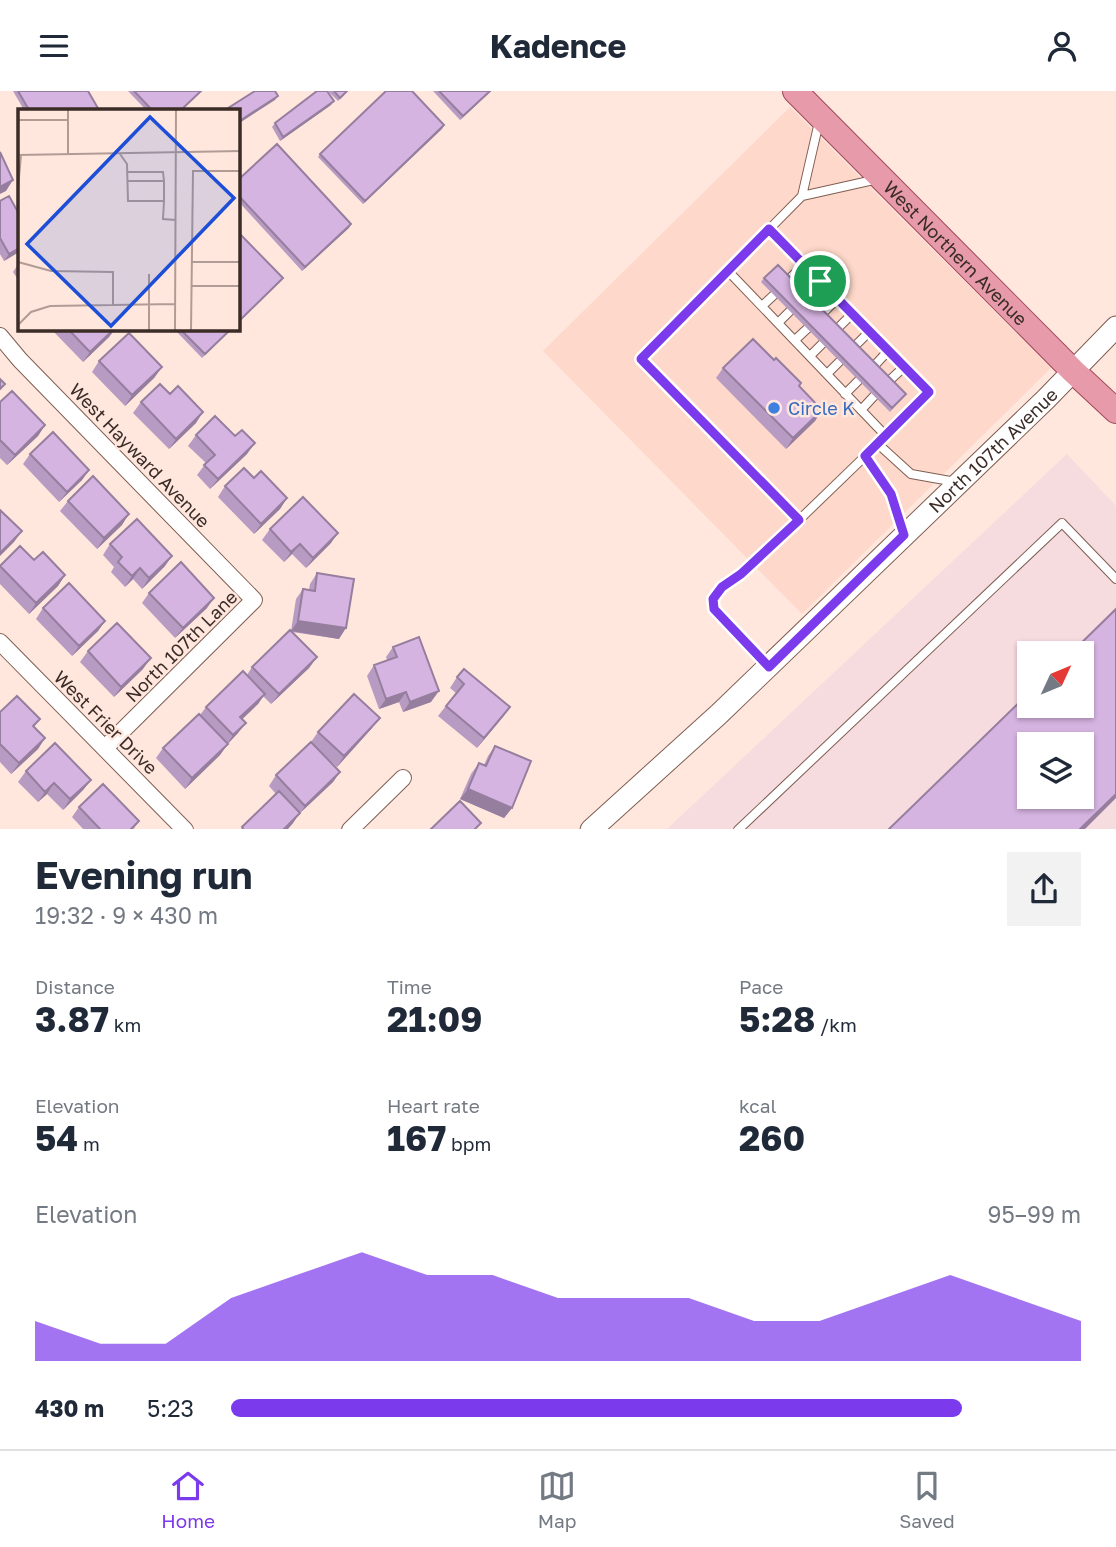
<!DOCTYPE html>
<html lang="en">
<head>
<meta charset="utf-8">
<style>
	:root { --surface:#fff; --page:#f2f2f3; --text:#1f2937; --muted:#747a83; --line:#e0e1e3; --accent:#7c3aed }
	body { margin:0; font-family:"Golos Text",sans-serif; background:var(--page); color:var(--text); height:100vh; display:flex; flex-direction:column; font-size:26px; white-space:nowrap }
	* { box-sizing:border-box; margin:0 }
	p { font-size:23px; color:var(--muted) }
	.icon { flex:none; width:38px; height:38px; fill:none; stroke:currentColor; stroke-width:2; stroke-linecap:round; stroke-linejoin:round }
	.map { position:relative; height:738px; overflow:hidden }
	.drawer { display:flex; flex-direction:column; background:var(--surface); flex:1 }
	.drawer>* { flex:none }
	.needle { width:46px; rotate:46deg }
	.tools { position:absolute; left:1017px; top:550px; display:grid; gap:14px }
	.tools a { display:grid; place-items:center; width:77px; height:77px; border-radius:0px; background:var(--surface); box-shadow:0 2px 5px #0004; font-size:35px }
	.pin { position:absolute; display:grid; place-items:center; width:60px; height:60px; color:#fff; margin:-30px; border:4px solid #fff; border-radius:50%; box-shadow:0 2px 7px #0007 }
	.round { display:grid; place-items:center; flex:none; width:74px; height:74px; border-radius:0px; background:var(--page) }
	.head { display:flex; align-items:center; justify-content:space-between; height:119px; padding:0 35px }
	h1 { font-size:38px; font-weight:700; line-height:52px }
	.stats { display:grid; grid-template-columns:repeat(3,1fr); gap:10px; height:119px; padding:7px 35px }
	.stats div { display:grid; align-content:center }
	.stats b { font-size:35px; font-weight:700 }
	.stats small { font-size:19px; font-weight:400 }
	.stats p { font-size:19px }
	.chart { height:196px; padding:14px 35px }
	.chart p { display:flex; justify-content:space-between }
	.chart svg { width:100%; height:126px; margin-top:7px; fill:var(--accent); opacity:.7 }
	ul { padding:0 35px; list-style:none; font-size:23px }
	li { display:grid; grid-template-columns:112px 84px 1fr; align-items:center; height:52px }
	li i { height:18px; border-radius:9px; background:var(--accent) }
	header { display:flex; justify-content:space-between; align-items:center; height:91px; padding:0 35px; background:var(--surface); font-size:32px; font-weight:700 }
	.tab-bar { display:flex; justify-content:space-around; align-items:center; height:98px; border-top:2px solid var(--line); background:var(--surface); font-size:19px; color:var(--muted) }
	.tab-bar a { display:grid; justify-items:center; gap:4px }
	.tab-bar .on { color:var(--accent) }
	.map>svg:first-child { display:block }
</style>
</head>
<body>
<header><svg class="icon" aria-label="menu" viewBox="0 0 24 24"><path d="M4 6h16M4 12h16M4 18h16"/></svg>Kadence<svg class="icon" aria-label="person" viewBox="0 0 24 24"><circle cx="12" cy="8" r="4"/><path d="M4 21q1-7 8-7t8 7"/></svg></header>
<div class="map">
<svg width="1116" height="739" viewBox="0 0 1116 739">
	<rect width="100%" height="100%" fill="#ffe7de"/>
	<path fill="#fed8ca" d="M790 16 1051 277 802 523 543 260Z"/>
	<path fill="#f6dbdf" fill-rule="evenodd" d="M1067 363 1116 415V738L666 739ZM1029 562H1082V614H1029ZM1029 653H1082V705H1029Z"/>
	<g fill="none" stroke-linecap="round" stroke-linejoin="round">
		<defs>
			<path id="lane" d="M802 105 878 88
				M769 138 929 301 886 345
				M728 180 886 345 799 429
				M789 188 804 174
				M805 206 820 190
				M762 215 776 202
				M823 222 837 208
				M778 232 792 218
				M838 237 852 223
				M795 249 809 236
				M855 255 869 241
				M810 265 824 251
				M875 274 888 260
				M827 283 843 267
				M890 289 904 276
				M845 303 861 287
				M861 319 876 303
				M878 353 911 383 956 391
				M865 365 891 403 904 443
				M768 575 714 518 713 508 722 496 741 483 799 429 641 268 802 105 819 31
				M738 739 1062 432 1116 488"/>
			<path id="street" d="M0 245 20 269 254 509 105 657
				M0 551 185 739
				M350 739 403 687"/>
			<g id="secondary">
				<path id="s1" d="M591 739 719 623 1046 308 1116 236"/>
			</g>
			<g id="primary">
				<path id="s2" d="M795 0 1073 280 1116 320"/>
			</g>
		</defs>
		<use href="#lane" stroke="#7f5e51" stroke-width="10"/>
		<use href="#street" stroke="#7f5e51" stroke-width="18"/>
		<use href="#secondary" stroke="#7f5e51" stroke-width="23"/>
		<use href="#primary" stroke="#a04758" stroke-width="26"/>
		<use href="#lane" stroke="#fff" stroke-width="8"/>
		<use href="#street" stroke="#fff" stroke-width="16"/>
		<use href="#secondary" stroke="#fff" stroke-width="21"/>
		<use href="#primary" stroke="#e79aaa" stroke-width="24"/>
	</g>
	<path fill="#b89bc2" d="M13 0H88L99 19H24Z
		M128 0H202L182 19H146Z
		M328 0H348L338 10Z
		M433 0H491L460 29Z
		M331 14 280 50 272 36 275 32Z
		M444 34 363 113 318 66 320 63Z
		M238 89 351 133 302 180 238 110Z
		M0 110 19 161 4 170 0 163Z
		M19 172V190L13 181Z
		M764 187 903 306 890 321 761 191Z
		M51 238H115L109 246 83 271Z
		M174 238H232L202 267Z
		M774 269 801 292 799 295 822 319 815 330 786 358 716 287 723 277Z
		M99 270 162 276 154 287 125 315 92 281Z
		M0 311 45 334 38 345 7 374 0 367Z
		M141 311 196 332 169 358 133 322Z
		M196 344 235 345 247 363 210 398 197 384 206 372 188 355Z
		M30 363 89 379 82 389 59 411 23 373Z
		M254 387 287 407 280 418 254 443 218 406 225 395Z
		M68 410 122 434 97 458 60 420Z
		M270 438 331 452 306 477 292 463 284 471 262 449Z
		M110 453 165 475 142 498 133 488 125 496 111 481 114 476 103 464Z
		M34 469 65 484 58 495 29 523 0 493V475Z
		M317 482 339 548 292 541 317 566 309 577 271 613 263 605 258 613 242 628 238 642 227 653 220 664 185 698 156 667 163 657 200 624 206 616 247 584 252 576 291 540 296 508 303 498 309 499 310 493Z
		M149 502 207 517 175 547 142 512Z
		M43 517 105 530 98 540 72 565 36 528Z
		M393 556 431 611 403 621 399 611 379 618 367 585 374 574 387 569 386 566Z
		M88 560 143 578 114 606 80 571Z
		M457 586 510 616 477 657 438 625 456 602 450 597Z
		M0 621 40 628 34 636 45 647 38 658 11 683 0 671Z
		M372 637 337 676 326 666 340 681 333 691 299 723 293 732 287 739H240L276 703 269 695 276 684 311 651 318 641Z
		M495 655 512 717 504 727 460 708 471 683 479 672 484 674 488 665Z
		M26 680 91 689 83 699 63 719 47 703 38 711 18 691Z
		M79 716 139 730 133 739H84L72 726Z"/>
	<path fill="#967e9e" d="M490 0H491L460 29 463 25Z
		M278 5 275 9 238 33V31Z
		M334 10 331 14 280 50 283 46Z
		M444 34 442 38 363 113 365 110Z
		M13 89 6 100 0 103V96Z
		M351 133 349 137 302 180 305 176Z
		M19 157V161L4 170 9 163Z
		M283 187 280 191 238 232V231Z
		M114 238H115L109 246 83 271 90 261Z
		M162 276 154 287 125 315 132 304Z
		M822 319 815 330 786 358 793 347Z
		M203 321 196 332 169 358 176 348Z
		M45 334 38 345 7 374 15 364Z
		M255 352 247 363 210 398 218 388Z
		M89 379 82 389 59 411 67 401Z
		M287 407 280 418 254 443 261 433Z
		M129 423 122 434 97 458 104 447Z
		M22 440 14 451 0 465V462Z
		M338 442 331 452 306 477 313 467Z
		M300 453 292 463 284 471 291 461Z
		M172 465 165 475 142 498 149 487Z
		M140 477 133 488 125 496 132 485Z
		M65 484 58 495 29 523 36 512Z
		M214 507 207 517 175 547 183 537Z
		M105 530 98 540 72 565 79 555Z
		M298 530 346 537 339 548 291 540Z
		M317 566 309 577 271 613 279 603Z
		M151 567 143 578 114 606 121 596Z
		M439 600 431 611 403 621 410 611Z
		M406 601 399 611 379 618 386 608Z
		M265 603 258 613 233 637 240 626Z
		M510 616 503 626 477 657 484 647Z
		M380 627 372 637 337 676 344 665Z
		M246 632 238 642 226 655 233 644Z
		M45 647 38 658 11 683 19 672Z
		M228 653 220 664 185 698 192 687Z
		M340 681 333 691 299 723 293 732 287 739H283L299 724 305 715Z
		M91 689 83 699 63 719 70 708Z
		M54 692 47 703 38 711 45 701Z
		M468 698 512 717 504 727 460 708Z
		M1116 703V707L1084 739H1079Z"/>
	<path fill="#d6b4e1" stroke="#967e9e" stroke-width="2" fill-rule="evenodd" d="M18 0H88L99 19H29Z
		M134 0H201L181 19H152Z
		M255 0H275L278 5 238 31V19H225Z
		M317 0H327L334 10 283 46 275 32Z
		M334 0H347L340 7Z
		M386 0H412L444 34 365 110 320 63Z
		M439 0H490L463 25Z
		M277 53 351 133 305 176 238 104V89Z
		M0 61 13 89 0 96Z
		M9 105 19 123V157L9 163 0 147V110Z
		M238 141 283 187 238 231Z
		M778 174 906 303 892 317 764 187Z
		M68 238H114L90 261Z
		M180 238H231L205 263Z
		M129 242 162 276 132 304 99 270Z
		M753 248 774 269 776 267 801 292 799 295 822 319 793 347 723 277Z
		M0 288 5 293 0 298Z
		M160 293 170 303 178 295 203 321 176 348 141 311Z
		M12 300 45 334 15 364 0 349V311Z
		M215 325 235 345 242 339 255 352 218 388 204 374 215 364 196 344Z
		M53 341 89 379 67 401 30 363Z
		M244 377 254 387 261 380 287 407 261 433 225 395Z
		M93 385 129 423 104 447 68 410Z
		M303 406 338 442 313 467 300 453 291 461 270 438Z
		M0 419 22 440 0 462Z
		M137 428 172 465 149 487 140 477 132 485 118 471 122 466 110 453Z
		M20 455 34 469 43 461 65 484 36 512 0 475Z
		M181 471 214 507 183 537 149 502Z
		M317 482 354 488 346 537 298 530 303 498 315 500Z
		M69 492 105 530 79 555 43 517Z
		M1116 518V703L1079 739H888L1029 602V614H1082V562H1071ZM1029 653H1082V705H1029Z
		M117 532 151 567 121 596 88 560Z
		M290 539 317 566 279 603 252 576Z
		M419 546 439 600 410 611 406 601 386 608 374 574 397 566 393 556Z
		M464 578 510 616 484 647 446 615 464 593 457 586Z
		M243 580 265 603 240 626 246 632 233 644 206 616Z
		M354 603 380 627 344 665 318 641Z
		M17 605 40 628 33 635 45 647 19 672 0 653V621Z
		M199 623 228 653 192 687 163 657Z
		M311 651 340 681 305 715 276 684Z
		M55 652 91 689 70 708 54 692 45 701 26 680Z
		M495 655 531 670 512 717 468 698 479 672 486 675Z
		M103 693 139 730 130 739H101L79 716Z
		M279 700 300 722 283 739H244L242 736Z
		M460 710 481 732 474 739H430Z"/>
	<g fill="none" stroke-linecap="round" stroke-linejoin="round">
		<defs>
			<path id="route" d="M769 138 929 301 865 365 891 403 904 444 769 576 714 518 713 508 722 496 741 483 799 429 641 268Z"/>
		</defs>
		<use href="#route" stroke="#fff" stroke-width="14"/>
		<use href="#route" stroke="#7c3aed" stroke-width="9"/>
	</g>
	<circle fill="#3f7fe0" stroke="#ffe7de" stroke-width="2.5" cx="774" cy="317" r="7"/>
	<g text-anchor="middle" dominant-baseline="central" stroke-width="5" stroke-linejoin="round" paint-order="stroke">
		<g font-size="18" fill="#3b2c27" stroke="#ffe7de">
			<text stroke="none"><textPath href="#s2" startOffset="228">West Northern Avenue</textPath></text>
			<text stroke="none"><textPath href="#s1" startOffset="553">North 107th Avenue</textPath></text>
			<text transform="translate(140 364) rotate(46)">West Hayward Avenue</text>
			<text transform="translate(181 555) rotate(-45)">North 107th Lane</text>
			<text transform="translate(106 631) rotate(45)">West Frier Drive</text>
		</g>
		<g font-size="18" fill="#366cbe" stroke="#ffe7de" text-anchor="start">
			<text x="788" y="317">Circle K</text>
		</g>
	</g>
	<g transform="translate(18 18)">
		<rect width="222" height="222" fill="#ffe7de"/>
		<path fill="none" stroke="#b19c95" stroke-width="2" d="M50 0V45M0 11H50M102 45 109 55 110 92H146L145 110 158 111M0 46 223 42M109 63H145L146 72M109 72H146V92M0 80 3 46M0 153 33 162 95 163V196M174 153H223M174 177H223M0 216 13 203 32 197 157 195M131 222V165M157 222 158 0M173 222 175 62H223"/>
		<path fill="#1d4ed8" fill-opacity="0.15" stroke="#1d4ed8" stroke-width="3.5" d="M132 8 216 89 93 217 9 135Z"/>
		<rect width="222" height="222" fill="none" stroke="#3b2c27" stroke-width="3.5"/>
	</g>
</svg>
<div class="tools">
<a><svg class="needle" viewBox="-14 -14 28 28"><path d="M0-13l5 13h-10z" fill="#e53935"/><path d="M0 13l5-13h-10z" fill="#747a83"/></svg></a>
<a><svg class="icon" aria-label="layers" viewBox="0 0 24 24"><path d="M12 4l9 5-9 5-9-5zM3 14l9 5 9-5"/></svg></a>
</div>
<div class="pin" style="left:820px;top:190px;background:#1e9e55"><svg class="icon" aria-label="arrive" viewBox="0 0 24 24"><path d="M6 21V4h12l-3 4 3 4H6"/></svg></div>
</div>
<section class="drawer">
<div class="head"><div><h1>Evening run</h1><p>19:32 · 9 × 430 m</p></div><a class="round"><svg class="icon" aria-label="share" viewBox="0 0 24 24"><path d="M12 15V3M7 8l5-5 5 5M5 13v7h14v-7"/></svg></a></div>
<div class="stats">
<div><p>Distance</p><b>3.87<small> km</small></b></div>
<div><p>Time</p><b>21:09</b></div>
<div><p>Pace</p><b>5:28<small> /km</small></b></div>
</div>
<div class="stats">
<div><p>Elevation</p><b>54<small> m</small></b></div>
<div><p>Heart rate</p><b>167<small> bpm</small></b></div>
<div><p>kcal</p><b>260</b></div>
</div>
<div class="chart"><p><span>Elevation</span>95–99 m</p>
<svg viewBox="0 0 160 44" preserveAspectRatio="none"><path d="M0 44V30L10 38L20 38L30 22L40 14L50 6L60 14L70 14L80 22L90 22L100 22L110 30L120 30L130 22L140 14L150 22L160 30V44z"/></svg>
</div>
<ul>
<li><b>430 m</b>5:23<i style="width:86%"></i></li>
</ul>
</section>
<nav class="tab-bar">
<a class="on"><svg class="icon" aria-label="home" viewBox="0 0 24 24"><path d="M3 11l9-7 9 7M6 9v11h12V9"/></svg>Home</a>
<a><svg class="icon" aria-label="map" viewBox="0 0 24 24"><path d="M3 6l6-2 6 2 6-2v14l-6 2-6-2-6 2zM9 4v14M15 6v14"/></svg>Map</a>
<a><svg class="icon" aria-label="saved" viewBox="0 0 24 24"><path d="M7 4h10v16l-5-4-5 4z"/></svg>Saved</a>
</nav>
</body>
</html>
